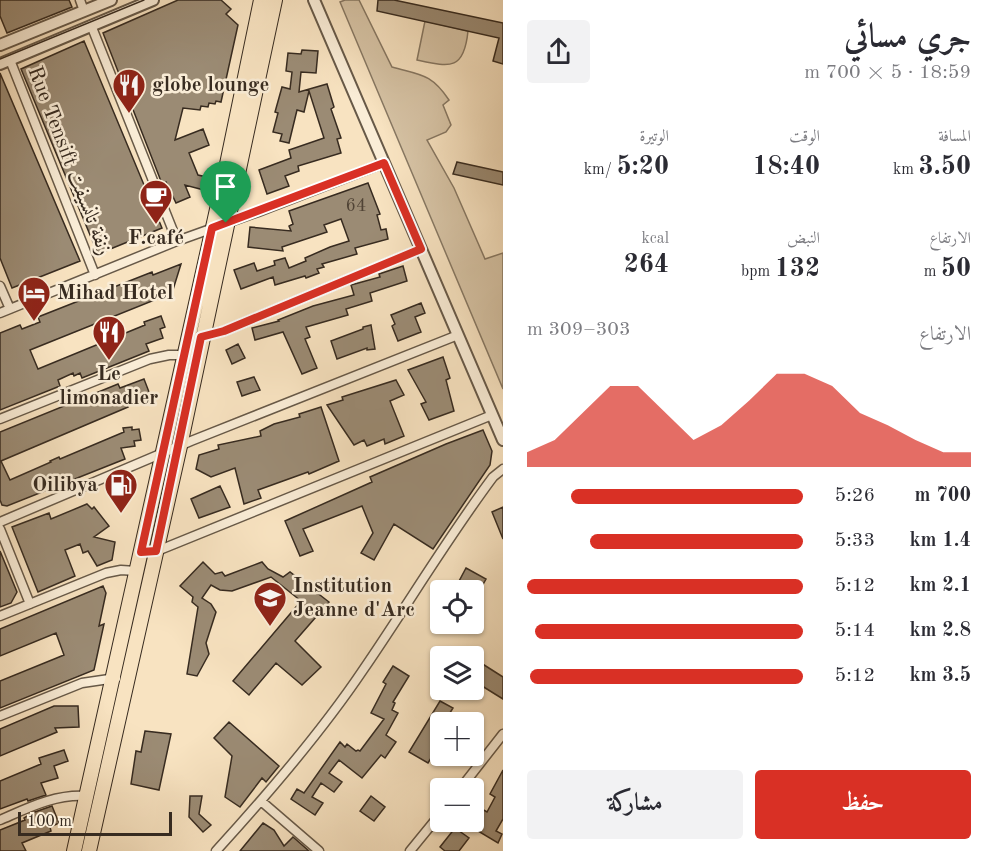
<!DOCTYPE html>
<html lang="ar">
<head>
<meta charset="utf-8">
<style>
	:root { --surface:#fff; --page:#f2f2f3; --text:#2b2b33; --muted:#7c7c81; --accent:#d93025 }
	body { margin:0; font-family:"Old Standard TT",Amiri,serif; background:var(--page); color:var(--text); direction:rtl; height:100vh; display:flex; flex-direction:column; font-size:22px; white-space:nowrap }
	* { box-sizing:border-box; margin:0 }
	p { font-size:20px; color:var(--muted) }
	.icon { flex:none; width:33px; height:33px; fill:none; stroke:currentColor; stroke-width:2; stroke-linecap:round; stroke-linejoin:round }
	.map { position:relative; flex:1; overflow:hidden; direction:ltr }
	.sheet { display:flex; flex-direction:column; background:var(--surface); width:492px }
	.sheet>* { flex:none }
	.controls { position:absolute; left:430px; top:580px; display:grid; gap:12px }
	.controls a { display:grid; place-items:center; width:54px; height:54px; border-radius:6px; background:var(--surface); box-shadow:0 2px 4px #0004; font-size:30px }
	.scale { position:absolute; left:18px; bottom:15px; width:154px; box-sizing:border-box; padding-left:6px; border:3px solid #372b20; border-top:0; font-size:16px; line-height:21px; white-space:nowrap; color:#372b20; -webkit-text-stroke:4px #faedd7; paint-order:stroke }
	.pin { position:absolute; display:grid; place-items:center; width:51px; height:51px; color:#fff; margin:-62px -26px; border-radius:50% 50% 50% 0; rotate:-45deg; box-shadow:0 0 6px #0007 }
	.pin .icon { rotate:45deg }
	.round { display:grid; place-items:center; flex:none; width:63px; height:63px; border-radius:6px; background:var(--page) }
	.headline { display:flex; align-items:center; justify-content:space-between; height:102px; padding:0 24px }
	h1 { font-size:33px; font-weight:600; line-height:45px }
	.metrics { display:grid; grid-template-columns:repeat(3,1fr); gap:9px; height:102px; padding:6px 24px }
	.metrics div { display:grid; align-content:center }
	.metrics b { font-size:26px; font-weight:600 }
	.metrics small { font-size:16px; font-weight:400 }
	.metrics p { font-size:16px }
	.chart { height:168px; padding:12px 24px }
	.chart p { display:flex; justify-content:space-between }
	.chart svg { width:100%; height:108px; margin-top:6px; fill:var(--accent); opacity:.7 }
	.cta { display:flex; gap:12px; margin-top:auto; padding:12px 24px }
	.cta a { flex:1; height:69px; border-radius:6px; background:var(--accent); color:#fff; font-size:24px; font-weight:600; line-height:69px; text-align:center }
	.cta a+a { background:var(--page); color:var(--text) }
	ul { padding:0 24px; list-style:none; font-size:20px }
	li { display:grid; grid-template-columns:96px 72px 1fr; align-items:center; height:45px }
	li i { height:15px; border-radius:8px; background:var(--accent) }
	main { display:flex; flex:1; min-height:0 }
	.map>svg:first-child { display:block }
</style>
</head>
<body>
<main>
<section class="sheet">
<div class="headline"><div><h1>جري مسائي</h1><p>18:59 · 5 × 700 m</p></div><a class="round"><svg class="icon" aria-label="share" viewBox="0 0 24 24"><path d="M12 15V3M7 8l5-5 5 5M5 13v7h14v-7"/></svg></a></div>
<div class="metrics">
<div><p>المسافة</p><b>3.50<small> km</small></b></div>
<div><p>الوقت</p><b>18:40</b></div>
<div><p>الوتيرة</p><b>5:20<small> /km</small></b></div>
</div>
<div class="metrics">
<div><p>الارتفاع</p><b>50<small> m</small></b></div>
<div><p>النبض</p><b>132<small> bpm</small></b></div>
<div><p>kcal</p><b>264</b></div>
</div>
<div class="chart"><p><span>الارتفاع</span>303–309 m</p>
<svg viewBox="0 0 160 44" preserveAspectRatio="none"><path d="M0 44V38L10 33L20 22L30 11L40 11L50 22L60 33L70 27L80 17L90 6L100 6L110 11L120 22L130 27L140 33L150 38L160 38V44z"/></svg>
</div>
<ul>
<li><b>700 m</b>5:26<i style="width:84%"></i></li>
<li><b>1.4 km</b>5:33<i style="width:77%"></i></li>
<li><b>2.1 km</b>5:12<i style="width:100%"></i></li>
<li><b>2.8 km</b>5:14<i style="width:97%"></i></li>
<li><b>3.5 km</b>5:12<i style="width:99%"></i></li>
</ul>
<div class="cta"><a>حفظ</a><a>مشاركة</a></div>
</section>
<div class="map">
<svg width="503" height="851" viewBox="0 0 503 851">
	<rect width="100%" height="100%" fill="#f8e3c1"/>
	<filter id="stains"><feTurbulence type="fractalNoise" baseFrequency=".00333" numOctaves="4"/><feColorMatrix values="0 0 0 0 .2 0 0 0 0 .09 0 0 0 0 .02 0 0 0 .5 -.17"/></filter>
	<radialGradient id="worn" r=".72"><stop offset=".6" stop-color="#630" stop-opacity="0"/><stop offset="1" stop-color="#630" stop-opacity=".3"/></radialGradient>
	<path fill="#d7c4a6" stroke="#877863" stroke-width="1.5" d="M345 0H359L392 67C420 75 431 73 449 100L443 105 451 125 446 132 427 140 454 188 485 259 503 253V389L340 2Z
		M425 21 468 31C464 71 450 67 417 60Z"/>
	<path fill="#9b8b74" stroke="#372b20" stroke-width="1.5" d="M0 0H69L72 7 7 33 0 16Z
		M178 0H221L231 9 226 14 238 25 221 102 216 101 215 104 209 103 208 107 201 106 200 110 183 108 175 140 203 129 209 145 189 153 198 175 207 177 204 190 185 185 190 197 176 203 166 182 162 184 159 176 103 33Z
		M378 0H394L503 23V64L493 61 499 38 377 11Z
		M84 41 162 228 98 254 21 69Z
		M302 50 318 51 316 73 301 72 299 92 327 84 334 107 331 109 341 138 337 139 341 153 298 166 299 171 285 176 289 186 267 194 259 170 291 158 289 150 324 138 309 91 304 112 297 110 289 143 280 141 282 134 273 132 278 113 275 112 282 87 290 89 292 72 286 71 288 53 301 54Z
		M0 73 80 261 12 288 0 258Z
		M457 162 503 172V185L453 174Z
		M368 183 380 214 377 215 381 230 386 229 388 239 355 248 357 254 322 264 324 267 317 269 319 273 306 278 305 276 275 285 273 277 241 289 234 270 254 263 257 271 275 265 274 261 285 258 289 268 306 261 305 258 330 247 349 241 341 219 324 225 327 232 282 247 283 251 248 247 250 227 291 231 289 226 293 224 289 211Z
		M181 264 172 293 30 350 38 369 145 325 144 322 161 316 165 327 160 329 163 338 146 344 149 351 82 378 80 373 74 376 73 373 58 380 60 386 0 410V333L20 325 22 329 40 322 38 317 152 272 153 275Z
		M403 266 407 281 370 293 372 301 346 309 348 315 306 327 310 337 305 339 317 368 302 374 283 332 255 340 252 328 279 321 278 320 313 306 354 295 351 285 380 277 379 274Z
		M421 303 425 313 415 317 421 332 398 341 392 326 395 324 391 315Z
		M371 325 375 349 367 350V348L337 359 331 341 363 329V327Z
		M238 344 245 358 232 364 226 350Z
		M443 357 450 378 446 380 454 411 429 420 421 404 426 402 408 370Z
		M254 377 260 390 242 396 237 382Z
		M144 379 149 392 126 402 128 407 1 461 10 480 51 462 50 461 59 457 60 459 124 432 123 428 132 427V430L139 429 141 440 134 441 135 446 121 448 125 459 7 506 2 505 0 500V432L118 384 120 388Z
		M396 380 404 395 390 401 404 436 385 444 384 439 367 446 364 440 354 445 327 405 343 400 342 397Z
		M321 407 339 461 309 474 308 472 258 490 261 498 244 504 235 468 211 477 196 469 199 455 219 449 218 445 261 436 260 431 274 424 300 417 299 414Z
		M483 430 492 451 490 465 433 549 394 524 374 560 361 553 373 533 362 506 303 529 313 551 300 556 285 521 372 482 370 477 446 444Z
		M220 486 230 507 199 518 191 499Z
		M87 504 92 509 94 507 109 526 94 537 115 542 112 560 97 566 88 551 83 553 80 544 65 550 75 576 38 592 12 527 49 513 51 519Z
		M503 507V539L492 512Z
		M0 551 17 592 11 603 0 607Z
		M203 562 215 574 222 572 225 576 262 562 268 569 283 577 290 572 329 602 295 641 321 667 302 685 276 663 249 695 233 681 301 601 271 577 232 591 220 590 211 585 202 598 211 604 216 612 206 643 209 654 197 676 187 674 198 607 192 602 193 597 180 586Z
		M466 568 486 579 477 595 474 594V591H469L457 585Z
		M103 586 106 593 99 626 104 624 94 670 0 708V681L64 655 56 633 0 656V629Z
		M481 663 503 677V699L474 681V673Z
		M393 666 409 676 393 702 395 703 392 710 398 713 386 735 396 742 385 758 381 755 362 778 339 760 329 773 342 782 334 792 321 783 312 797 323 803 315 815 291 799 297 789 304 793 340 742 345 747 347 744 356 751 358 750 360 751 384 719 371 713 386 684 383 682Z
		M440 701 453 708 448 716 461 723H441V742L428 763 409 752Z
		M54 706H78L79 727 55 728 57 732 0 756V729Z
		M229 722 279 766 266 782 262 778 240 807 225 797 232 756 214 738Z
		M145 731 171 734 159 790 131 784 136 751 141 752Z
		M64 750 68 761 54 766 58 778 41 783 46 795 28 801 27 799 0 809V781L41 764 39 758Z
		M503 770V819L496 831 502 834 498 843 478 831 481 826 474 822 482 809 487 812 495 797 490 794Z
		M190 796H202L199 814 211 825 203 832 189 817Z
		M371 796 385 807 374 821 360 811Z
		M52 806 59 823 50 827 51 831 22 843 26 851H0V830L25 820 24 818 32 813Z
		M263 823 274 830 284 846 293 837 309 851H240Z
		M455 828 469 838 459 851H445L440 847Z"/>
	<g fill="none" stroke-linecap="round" stroke-linejoin="round">
		<defs>
			<path id="minor" d="M80 0 84 11
				M91 25 177 241
				M10 60 95 275
				M0 286 10 309
				M0 313 177 241 258 212 384 163
				M188 339 224 331 421 249
				M0 419 150 359 169 355H184
				M0 522 191 441 458 335
				M0 529 30 604
				M153 551 162 549 492 415
				M0 616 106 573 121 570 136 571
				M0 716 82 683 116 678
				M460 789 503 734
				M261 801 319 851
				M0 820C28 808 55 794 86 796
				M216 851C268 794 320 734 363 670 407 606 446 540 493 477L503 469
				M410 851 441 813"/>
			<path id="tertiary" d="M314 0 503 440
				M0 45 111 0
				M0 64 153 0"/>
			<path id="primary" d="M74 851 226 169 261 0
				M89 851 180 446 275 0"/>
		</defs>
		<use href="#minor" stroke="#675948" stroke-width="11"/>
		<use href="#tertiary" stroke="#675948" stroke-width="14"/>
		<use href="#primary" stroke="#372b20" stroke-width="16"/>
		<use href="#minor" stroke="#faedd7" stroke-width="8"/>
		<use href="#tertiary" stroke="#faedd7" stroke-width="10"/>
		<use href="#primary" stroke="#f8e3c1" stroke-width="14"/>
		<path stroke="#372b20" stroke-width="1.5" d="M0 59 144 0"/>
	</g>
	<g fill="none" stroke-linecap="round" stroke-linejoin="round">
		<defs>
			<path id="route" d="M384 163 421 249 224 331 201 337 156 551 141 552 212 228Z"/>
		</defs>
		<use href="#route" stroke="#fff" stroke-width="12"/>
		<use href="#route" stroke="#d93025" stroke-width="8"/>
	</g>
	<defs>
		<symbol id="restaurant-pin" viewBox="-11 -11 22 30"><path d="M0 17L-7.5 6A9.5 9.5 0 1 1 7.5 6Z" fill="#8f2418" stroke="#faedd7"/><path d="M-5-6h1v4h1v-4h1v4h1v-4h1v5L-1.5 .5V6h-2V.5L-5-1ZM5-6V6H3V1.5H1.5Q1.5-4 5-6Z" fill="#fff"/></symbol>
		<symbol id="cafe-pin" viewBox="-11 -11 22 30"><path d="M0 17L-7.5 6A9.5 9.5 0 1 1 7.5 6Z" fill="#8f2418" stroke="#faedd7"/><path d="M-5.5-4.5H6V0H3Q3 3.5 0 3.5H-2.5Q-5.5 3.5-5.5 0ZM3-3.2v2h1.7v-2ZM-6 4.5H4V6H-6Z" fill="#fff"/></symbol>
		<symbol id="hotel-pin" viewBox="-11 -11 22 30"><path d="M0 17L-7.5 6A9.5 9.5 0 1 1 7.5 6Z" fill="#8f2418" stroke="#faedd7"/><path d="M-6-4.5h1.5V1H6V5H4.5V3h-9V5H-6ZM-4 0a1.8 1.8 0 1 1 3.6 0ZM.5 0V-2.5h3Q6-2.5 6 0Z" fill="#fff"/></symbol>
		<symbol id="fuel-pin" viewBox="-11 -11 22 30"><path d="M0 17L-7.5 6A9.5 9.5 0 1 1 7.5 6Z" fill="#8f2418" stroke="#faedd7"/><path d="M-5.5-6h7V0h2V4h1.3V-2.5L3-4.5l.8-.8L6-3V5H2.5V1h-1V6h-7ZM-4.2-4.7v3.2H.2V-4.7Z" fill="#fff"/></symbol>
		<symbol id="school-pin" viewBox="-11 -11 22 30"><path d="M0 17L-7.5 6A9.5 9.5 0 1 1 7.5 6Z" fill="#8f2418" stroke="#faedd7"/><path d="M0-5L7-2L0 1L-7-2ZM-4 1L0 2.5L4 1V4Q0 6-4 4Z" fill="#fff"/></symbol>
	</defs>
	<g fill-rule="evenodd">
		<use href="#restaurant-pin" x="110" y="66" width="38" height="52"/>
		<use href="#cafe-pin" x="137" y="177" width="38" height="52"/>
		<use href="#hotel-pin" x="15" y="274" width="38" height="52"/>
		<use href="#restaurant-pin" x="90" y="313" width="38" height="52"/>
		<use href="#fuel-pin" x="102" y="466" width="38" height="52"/>
		<use href="#school-pin" x="251" y="579" width="38" height="52"/>
	</g>
	<g text-anchor="middle" dominant-baseline="central" stroke-width="5" stroke-linejoin="round" paint-order="stroke">
		<g font-size="18" fill="#504335">
			<text x="356" y="206">64</text>
		</g>
		<g font-size="21" font-weight="bold" fill="#372b20" stroke="#faedd7" text-anchor="start">
			<text x="152" y="85">globe lounge</text>
			<text x="156" y="238" text-anchor="middle">F.café</text>
			<text x="57" y="293">Mihad Hotel</text>
			<text x="109" y="374" text-anchor="middle">Le<tspan x="109" dy="24">limonadier</tspan></text>
			<text x="98" y="485" text-anchor="end">Oilibya</text>
			<text x="293" y="586">Institution<tspan x="293" dy="24">Jeanne d'Arc</tspan></text>
		</g>
		<g font-size="21" fill="#372b20" stroke="#faedd7">
			<text transform="translate(69 161) rotate(69)">Rue Tensift زنقة تانسيفت</text>
		</g>
	</g>
	<rect width="100%" height="100%" filter="url(#stains)"/>
	<rect width="100%" height="100%" fill="url(#worn)"/>
</svg>
<div class="controls">
<a><svg class="icon" aria-label="locate" viewBox="0 0 24 24"><circle cx="12" cy="12" r="6"/><path d="M12 2v4M12 18v4M2 12h4M18 12h4"/></svg></a>
<a><svg class="icon" aria-label="layers" viewBox="0 0 24 24"><path d="M12 4l9 5-9 5-9-5zM3 14l9 5 9-5"/></svg></a>
<a>+</a>
<a>−</a>
</div>
<div class="scale">100 m</div>
<div class="pin" style="left:226px;top:223px;background:#1e9e55"><svg class="icon" aria-label="arrive" viewBox="0 0 24 24"><path d="M6 21V4h12l-3 4 3 4H6"/></svg></div>
</div>
</main>
</body>
</html>
